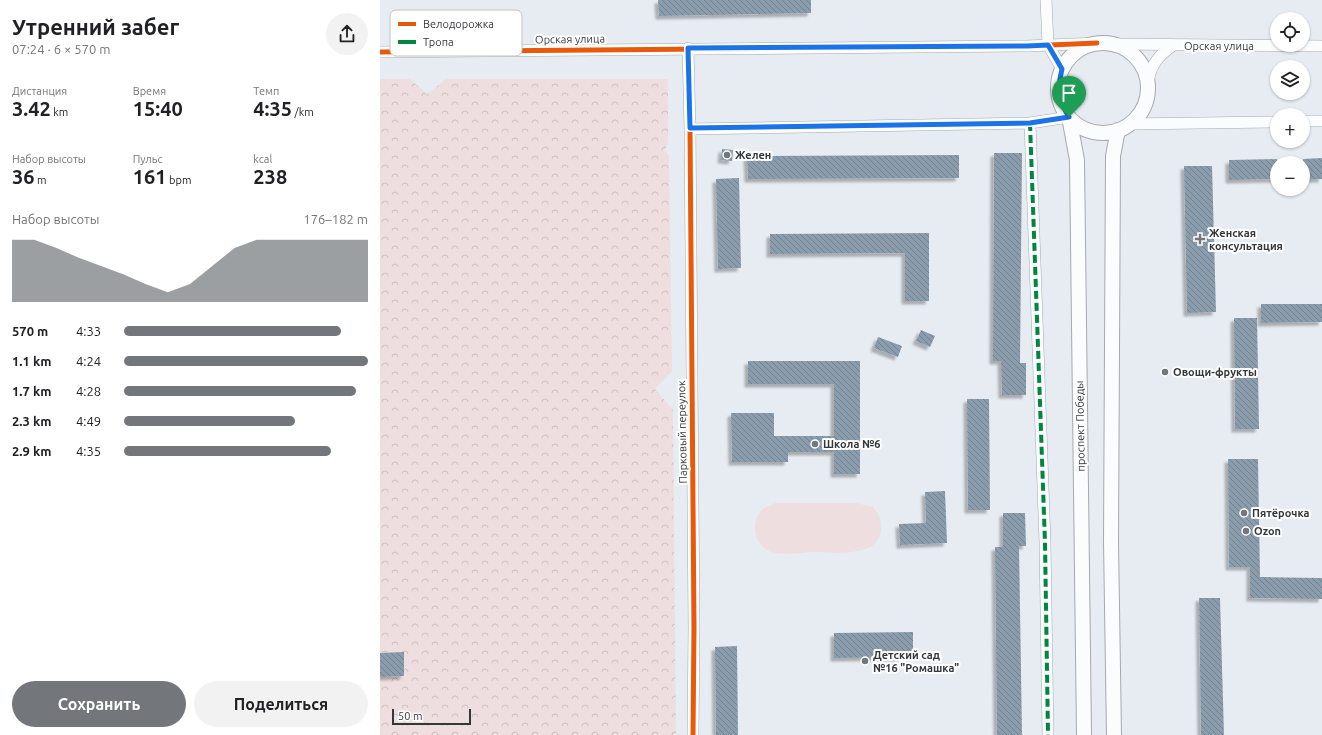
<!DOCTYPE html>
<html lang="ru">
<head>
<meta charset="utf-8">
<style>
	:root { --surface:#fff; --page:#f2f2f2; --text:#202124; --muted:#757577; --accent:#73777c }
	body { margin:0; font-family:Ubuntu,sans-serif; background:var(--page); color:var(--text); height:100vh; display:flex; flex-direction:column; font-size:15px; white-space:nowrap }
	* { box-sizing:border-box; margin:0 }
	p { font-size:13px; color:var(--muted) }
	.icon { flex:none; width:22px; height:22px; fill:none; stroke:currentColor; stroke-width:2; stroke-linecap:round; stroke-linejoin:round }
	.map { position:relative; flex:1; overflow:hidden }
	.details { display:flex; flex-direction:column; background:var(--surface); width:380px }
	.details>* { flex:none }
	.controls { position:absolute; left:890px; top:12px; display:grid; gap:8px }
	.controls a { display:grid; place-items:center; width:40px; height:40px; border-radius:50%; background:var(--surface); box-shadow:0 1px 3px #0004; font-size:20px }
	.scale { position:absolute; left:12px; bottom:10px; width:79px; box-sizing:border-box; padding-left:4px; border:2px solid #34383c; border-top:0; font-size:11px; line-height:14px; white-space:nowrap; color:#34383c; -webkit-text-stroke:3px #fff; paint-order:stroke }
	.pin { position:absolute; display:grid; place-items:center; width:34px; height:34px; color:#fff; margin:-41px -17px; border-radius:50% 50% 50% 0; rotate:-45deg; box-shadow:0 0 4px #0007 }
	.pin .icon { rotate:45deg }
	.round { display:grid; place-items:center; flex:none; width:42px; height:42px; border-radius:21px; background:var(--page) }
	.headline { display:flex; align-items:center; justify-content:space-between; height:68px; padding:0 12px }
	h1 { font-size:22px; font-weight:600; line-height:30px }
	.figures { display:grid; grid-template-columns:repeat(3,1fr); gap:6px; height:68px; padding:4px 12px }
	.figures div { display:grid; align-content:center }
	.figures b { font-size:20px; font-weight:600 }
	.figures small { font-size:11px; font-weight:400 }
	.figures p { font-size:11px }
	.chart { height:112px; padding:8px 12px }
	.chart p { display:flex; justify-content:space-between }
	.chart svg { width:100%; height:72px; margin-top:4px; fill:var(--accent); opacity:.7 }
	.button { display:flex; gap:8px; margin-top:auto; padding:8px 12px }
	.button a { flex:1; height:46px; border-radius:24px; background:var(--accent); color:#fff; font-size:16px; font-weight:600; line-height:46px; text-align:center }
	.button a+a { background:var(--page); color:var(--text) }
	ul { padding:0 12px; list-style:none; font-size:13px }
	li { display:grid; grid-template-columns:64px 48px 1fr; align-items:center; height:30px }
	li i { height:10px; border-radius:5px; background:var(--accent) }
	main { display:flex; flex:1; min-height:0 }
	.map>svg:first-child { display:block }
</style>
</head>
<body>
<main>
<section class="details">
<div class="headline"><div><h1>Утренний забег</h1><p>07:24 · 6 × 570 m</p></div><a class="round"><svg class="icon" aria-label="share" viewBox="0 0 24 24"><path d="M12 15V3M7 8l5-5 5 5M5 13v7h14v-7"/></svg></a></div>
<div class="figures">
<div><p>Дистанция</p><b>3.42<small> km</small></b></div>
<div><p>Время</p><b>15:40</b></div>
<div><p>Темп</p><b>4:35<small> /km</small></b></div>
</div>
<div class="figures">
<div><p>Набор высоты</p><b>36<small> m</small></b></div>
<div><p>Пульс</p><b>161<small> bpm</small></b></div>
<div><p>kcal</p><b>238</b></div>
</div>
<div class="chart"><p><span>Набор высоты</span>176–182 m</p>
<svg viewBox="0 0 160 44" preserveAspectRatio="none"><path d="M0 44V6L10 6L20 11L30 17L40 22L50 27L60 33L70 38L80 33L90 22L100 11L110 6L120 6L130 6L140 6L150 6L160 6V44z"/></svg>
</div>
<ul>
<li><b>570 m</b>4:33<i style="width:89%"></i></li>
<li><b>1.1 km</b>4:24<i style="width:100%"></i></li>
<li><b>1.7 km</b>4:28<i style="width:95%"></i></li>
<li><b>2.3 km</b>4:49<i style="width:70%"></i></li>
<li><b>2.9 km</b>4:35<i style="width:85%"></i></li>
</ul>
<div class="button"><a>Сохранить</a><a>Поделиться</a></div>
</section>
<div class="map">
<svg width="942" height="735" viewBox="0 0 942 735">
	<defs>
		<pattern id="forest-crowns" width="20" height="18" patternUnits="userSpaceOnUse"><rect width="20" height="18" fill="#eededf"/><path d="M2 6a3 3 0 1 1 6 0M12 15a3 3 0 1 1 6 0" fill="none" stroke="#cdbfc0"/></pattern>
		<pattern id="building-back-hatch" width="6" height="6" patternUnits="userSpaceOnUse"><rect width="6" height="6" fill="#8b9dad"/><path d="M-1 5l2 2M0 0l6 6M5-1l2 2" fill="none" stroke="#72818e"/></pattern>
		<filter id="shadow"><feDropShadow dx="-3.5" dy="3.5" stdDeviation="1" flood-color="#0004"/></filter>
	</defs>
	<rect width="100%" height="100%" fill="#e7ecf2"/>
	<path fill="#eededf" d="M395 503H476L493 507C499 515 501 518 501 528 501 559 453 552 432 552 421 553 406 555 395 553 376 549 368 525 382 510 385 507 392 505 395 503Z"/>
	<path fill="url(#forest-crowns)" d="M0 79H30L47 94 66 79H288V142L285 150 289 156 292 371 275 389 293 410 296 735H0Z"/>
	<path fill="url(#building-back-hatch)" filter="url(#shadow)" d="M278 0H431V13L279 16Z
		M342 149 353 150 352 161 341 160Z
		M614 153H642L640 363H646V395H622L621 361H613Z
		M579 155V178L368 179 367 156Z
		M942 158V179H923V159Z
		M897 159V179L849 180V160Z
		M804 166H832L836 312 807 313Z
		M359 178 361 268 338 269 336 179Z
		M549 233V301H525V253L390 254V234Z
		M881 304H942V322L881 323Z
		M854 318H877L879 429H855Z
		M541 330 555 336 550 347 536 341Z
		M498 337 522 346 518 357 494 348Z
		M368 361H480V474H454V452H408V462H352L351 413H394V436H454V384H368Z
		M587 399H609L610 510H588Z
		M848 459H878L880 577 942 578V599L870 598V567H849Z
		M565 491 567 543 520 545 519 524 546 523 545 492Z
		M623 513H645L646 546H639L642 735H617L615 547H623Z
		M819 598H840L844 735H821Z
		M533 632V657L454 658V633Z
		M357 646 358 735H336L335 647Z
		M24 652V676L0 677V653Z"/>
	<g fill="none" stroke-linecap="round" stroke-linejoin="round">
		<defs>
			<path id="minor" d="M666 0 668 45 682 69
				M735 44 942 46
				M308 48 310 129 314 627 313 735
				M0 52 647 46 717 43
				M768 82C771 65 778 56 792 46
				M923 121H942
				M650 123 665 543 668 735
				M749 124 897 122
				M310 129 650 123 689 117"/>
			<path id="major" d="M678 88a45 45 0 1 1 90 0a45 45 0 1 1-90 0Z
				M689 117 697 160 704 735
				M734 735 731 541 733 156 738 130"/>
		</defs>
		<use href="#minor" stroke="#a6a9ae" stroke-width="12"/>
		<use href="#major" stroke="#a6a9ae" stroke-width="16"/>
		<use href="#minor" stroke="#fbfcfd" stroke-width="11"/>
		<use href="#major" stroke="#fbfcfd" stroke-width="14"/>
		<path stroke="#00873e" stroke-width="4" stroke-dasharray="8 4" stroke-linecap="butt" d="M650 123 665 543 668 735"/>
		<defs>
			<path id="cycleway" d="M308 48 310 129 314 627 313 735
				M0 52 647 46 717 43"/>
		</defs>
		<use href="#cycleway" stroke="#fff" stroke-width="8"/>
		<use href="#cycleway" stroke="#e8590c" stroke-width="5"/>
	</g>
	<g fill="none" stroke-linecap="round" stroke-linejoin="round">
		<defs>
			<path id="route" d="M668 45 682 69C677 88 679 101 689 117L650 123 310 128 308 48 647 46Z"/>
		</defs>
		<use href="#route" stroke="#fff" stroke-width="8"/>
		<use href="#route" stroke="#1a73e8" stroke-width="5"/>
	</g>
	<g fill="#73777c" stroke="#fff" stroke-width="1.5">
		<circle cx="347" cy="155" r="4"/>
		<path d="M818 233h4v4h4v4h-4v4h-4v-4h-4v-4h4z"/>
		<circle cx="785" cy="372" r="4"/>
		<circle cx="435" cy="444" r="4"/>
		<circle cx="864" cy="513" r="4"/>
		<circle cx="866" cy="531" r="4"/>
		<circle cx="485" cy="661" r="4"/>
	</g>
	<g text-anchor="middle" dominant-baseline="central" stroke-width="4" stroke-linejoin="round" paint-order="stroke">
		<g font-size="11" fill="#34383c" stroke="#fff">
			<text transform="translate(190 39) rotate(-1)">Орская улица</text>
			<text x="839" y="46">Орская улица</text>
			<text transform="translate(700 426) rotate(-91)">проспект Победы</text>
			<text transform="translate(302 432) rotate(-91)">Парковый переулок</text>
		</g>
		<g font-size="11" font-weight="bold" fill="#34383c" stroke="#fff" text-anchor="start">
			<text x="355" y="155">Желен</text>
			<text x="829" y="233">Женская<tspan x="829" dy="13">консультация</tspan></text>
			<text x="793" y="372">Овощи-фрукты</text>
			<text x="443" y="444">Школа №6</text>
			<text x="872" y="513">Пятёрочка</text>
			<text x="874" y="531">Ozon</text>
			<text x="493" y="655">Детский сад<tspan x="493" dy="13">№16 "Ромашка"</tspan></text>
		</g>
	</g>
	<rect x="10" y="10" width="132" height="46" rx="6" fill="#fff" stroke="#c2c3c4" stroke-width="1"/>
	<rect x="18" y="22" width="18" height="4" fill="#e8590c"/>
	<rect x="18" y="40" width="18" height="4" fill="#00873e"/>
	<g font-size="11" fill="#34383c">
		<text x="43" y="28">Велодорожка</text>
		<text x="43" y="46">Тропа</text>
	</g>
</svg>
<div class="controls">
<a><svg class="icon" aria-label="locate" viewBox="0 0 24 24"><circle cx="12" cy="12" r="6"/><path d="M12 2v4M12 18v4M2 12h4M18 12h4"/></svg></a>
<a><svg class="icon" aria-label="layers" viewBox="0 0 24 24"><path d="M12 4l9 5-9 5-9-5zM3 14l9 5 9-5"/></svg></a>
<a>+</a>
<a>−</a>
</div>
<div class="scale">50 m</div>
<div class="pin" style="left:689px;top:117px;background:#1e9e55"><svg class="icon" aria-label="arrive" viewBox="0 0 24 24"><path d="M6 21V4h12l-3 4 3 4H6"/></svg></div>
</div>
</main>
</body>
</html>
